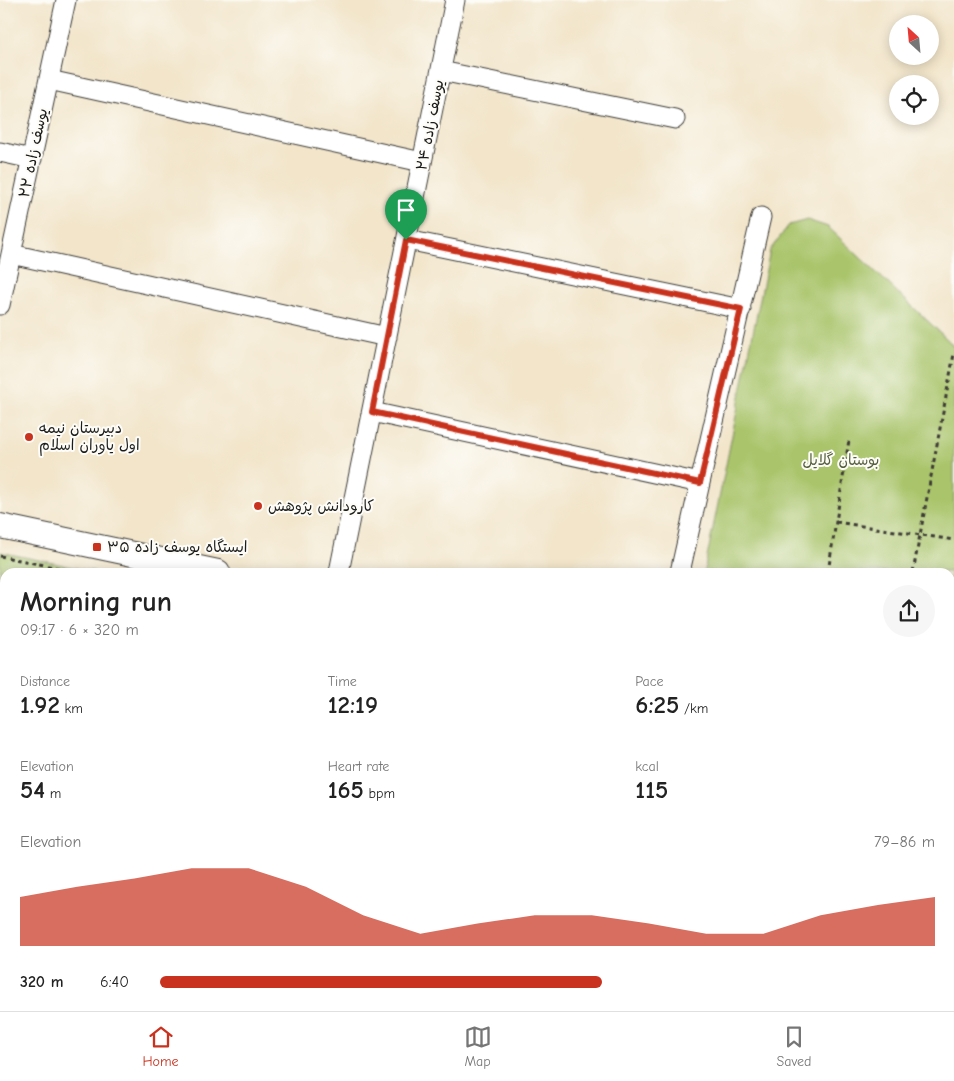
<!DOCTYPE html>
<html lang="en">
<head>
<meta charset="utf-8">
<style>
	:root { --surface:#fff; --page:#f6f6f6; --text:#222; --muted:#767676; --line:#e0e0e0; --accent:#c8321e }
	body { margin:0; font-family:"Comic Neue","Playpen Sans Arabic",sans-serif; background:var(--page); color:var(--text); height:100vh; display:flex; flex-direction:column; font-size:19px; white-space:nowrap }
	* { box-sizing:border-box; margin:0 }
	p { font-size:16px; color:var(--muted) }
	.icon { flex:none; width:28px; height:28px; fill:none; stroke:currentColor; stroke-width:2; stroke-linecap:round; stroke-linejoin:round }
	.map { position:relative; flex:1; overflow:hidden }
	.panel { position:absolute; left:0px; top:568px; width:955px; height:444px; display:flex; flex-direction:column; background:var(--surface); border-radius:15px 15px 0 0; box-shadow:0 2px 12px #0003 }
	.panel>* { flex:none }
	.needle { width:32px; rotate:334deg }
	.buttons { position:absolute; left:889px; top:15px; display:grid; gap:10px }
	.buttons a { display:grid; place-items:center; width:50px; height:50px; border-radius:50%; background:var(--surface); box-shadow:0 2px 12px #0003; font-size:25px }
	.pin { position:absolute; display:grid; place-items:center; width:42px; height:42px; color:#fff; margin:-51px -21px; border-radius:50% 50% 50% 0; rotate:-45deg; box-shadow:0 0 5px #0007 }
	.pin .icon { rotate:45deg }
	.round { display:grid; place-items:center; flex:none; width:52px; height:52px; border-radius:26px; background:var(--page) }
	.head { display:flex; align-items:center; justify-content:space-between; height:85px; padding:0 20px }
	h1 { font-size:28px; font-weight:600; line-height:38px }
	.stats { display:grid; grid-template-columns:repeat(3,1fr); gap:8px; height:85px; padding:5px 20px }
	.stats div { display:grid; align-content:center }
	.stats b { font-size:25px; font-weight:600 }
	.stats small { font-size:14px; font-weight:400 }
	.stats p { font-size:14px }
	.chart { height:140px; padding:10px 20px }
	.chart p { display:flex; justify-content:space-between }
	.chart svg { width:100%; height:90px; margin-top:5px; fill:var(--accent); opacity:.7 }
	ul { padding:0 20px; list-style:none; font-size:16px }
	li { display:grid; grid-template-columns:80px 60px 1fr; align-items:center; height:38px }
	li i { height:12px; border-radius:6px; background:var(--accent) }
	.tab-bar { display:flex; justify-content:space-around; align-items:center; height:70px; border-top:1px solid var(--line); background:var(--surface); font-size:14px; color:var(--muted) }
	.tab-bar a { display:grid; justify-items:center; gap:2px }
	.tab-bar .active { color:var(--accent) }
	.map>svg:first-child { display:block }
</style>
</head>
<body>
<div class="map">
<svg width="954" height="1011" viewBox="0 0 954 1011">
	<rect width="100%" height="100%" fill="#fdfcf7"/>
	<filter id="ink" filterUnits="userSpaceOnUse"><feTurbulence type="fractalNoise" baseFrequency=".02" numOctaves="2"/><feDisplacementMap in="SourceGraphic" scale="10" xChannelSelector="R" yChannelSelector="G"/><feConvolveMatrix kernelMatrix="1 2 1 2 8 2 1 2 1" color-interpolation-filters="sRGB"/></filter>
	<filter id="wash" filterUnits="userSpaceOnUse"><feTurbulence type="fractalNoise" baseFrequency=".0096" numOctaves="4" result="noise"/><feDisplacementMap in="SourceGraphic" scale="20" xChannelSelector="R" yChannelSelector="G"/><feGaussianBlur stdDeviation="1.12" result="paint"/><feColorMatrix in="noise" values="0 0 0 0 0 0 0 0 0 0 0 0 0 0 0 0 0 1.4 0 .05"/><feComposite in="paint" operator="in"/></filter>
	<g filter="url(#wash)">
		<rect width="100%" height="100%" fill="#f2e5ca"/>
		<path fill="#a9c46b" stroke="#627044" d="M807 220 828 227 948 340 954 347V702L950 701V572H704L770 250 789 225Z
			M0 552 97 572H5V790L0 788Z"/>
	</g>
	<g filter="url(#ink)">
		<g fill="none" stroke-linecap="round" stroke-linejoin="round">
			<defs>
				<path id="minor" d="M441 71 675 119
					M49 80 422 162
					M0 152 32 159
					M407 240 741 309
					M11 254 387 337
					M0 305 66 0
					M372 412 700 483
					M339 572 455 0
					M680 572 700 483 761 217
					M0 801 5 802
					M950 926 954 927
					M0 981 5 982
					M117 1006 139 1011
					M511 1006 534 1011
					M240 1011 241 1006
					M615 1011 616 1006"/>
				<path id="tertiary" d="M0 526 218 572
					M950 729H954"/>
			</defs>
			<use href="#minor" stroke="#3c3a36" stroke-width="21"/>
			<use href="#tertiary" stroke="#3c3a36" stroke-width="26"/>
			<path stroke="#3c3a36" stroke-width="3" stroke-dasharray="4 4" stroke-linecap="butt" d="M836 522 954 540
				M0 556 78 572
				M828 572 849 440
				M913 572 954 354
				M0 617 5 597
				M0 617 5 618
				M950 637H954
				M0 649 5 650
				M0 691 5 692
				M0 720 5 721
				M0 750 5 751"/>
			<use href="#minor" stroke="#fff" stroke-width="19"/>
			<use href="#tertiary" stroke="#fff" stroke-width="24"/>
		</g>
	</g>
	<g fill="none" stroke-linecap="round" stroke-linejoin="round" filter="url(#ink)">
		<defs>
			<path id="route" d="M406 240 741 309 700 483 372 412Z"/>
		</defs>
		<use href="#route" stroke="#fff" stroke-width="10"/>
		<use href="#route" stroke="#c8321e" stroke-width="6"/>
	</g>
	<g fill="#c8321e" stroke="#fdfcf7" stroke-width="2">
		<circle cx="29" cy="437" r="5"/>
		<circle cx="258" cy="506" r="5"/>
		<rect x="92" y="542" width="10" height="10" rx="2.5"/>
	</g>
	<g text-anchor="middle" dominant-baseline="central" stroke-width="4" stroke-linejoin="round" paint-order="stroke">
		<g font-size="15" fill="#1c1c1c" stroke="#fdfcf7">
			<text transform="translate(430 125) rotate(-79)">یوسف زاده ۲۴</text>
			<text transform="translate(33 153) rotate(-78)">یوسف زاده ۲۲</text>
		</g>
		<g font-size="15" fill="#1c1c1c" stroke="#fdfcf7" text-anchor="start">
			<text x="39" y="428">دبیرستان نیمه<tspan x="39" dy="17">اول یاوران اسلام</tspan></text>
			<text x="268" y="506">کارودانش پژوهش</text>
			<text x="107" y="547">ایستگاه یوسف زاده ۳۵</text>
		</g>
		<g font-size="15" fill="#545f3c" stroke="#fdfcf7">
			<text x="841" y="460">بوستان گلایل</text>
		</g>
	</g>
</svg>
<div class="buttons">
<a><svg class="needle" viewBox="-14 -14 28 28"><path d="M0-13l5 13h-10z" fill="#e53935"/><path d="M0 13l5-13h-10z" fill="#767676"/></svg></a>
<a><svg class="icon" aria-label="locate" viewBox="0 0 24 24"><circle cx="12" cy="12" r="6"/><path d="M12 2v4M12 18v4M2 12h4M18 12h4"/></svg></a>
</div>
<div class="pin" style="left:406px;top:240px;background:#1e9e55"><svg class="icon" aria-label="arrive" viewBox="0 0 24 24"><path d="M6 21V4h12l-3 4 3 4H6"/></svg></div>
<section class="panel">
<div class="head"><div><h1>Morning run</h1><p>09:17 · 6 × 320 m</p></div><a class="round"><svg class="icon" aria-label="share" viewBox="0 0 24 24"><path d="M12 15V3M7 8l5-5 5 5M5 13v7h14v-7"/></svg></a></div>
<div class="stats">
<div><p>Distance</p><b>1.92<small> km</small></b></div>
<div><p>Time</p><b>12:19</b></div>
<div><p>Pace</p><b>6:25<small> /km</small></b></div>
</div>
<div class="stats">
<div><p>Elevation</p><b>54<small> m</small></b></div>
<div><p>Heart rate</p><b>165<small> bpm</small></b></div>
<div><p>kcal</p><b>115</b></div>
</div>
<div class="chart"><p><span>Elevation</span>79–86 m</p>
<svg viewBox="0 0 160 44" preserveAspectRatio="none"><path d="M0 44V20L10 15L20 11L30 6L40 6L50 15L60 29L70 38L80 33L90 29L100 29L110 33L120 38L130 38L140 29L150 24L160 20V44z"/></svg>
</div>
<ul>
<li><b>320 m</b>6:40<i style="width:57%"></i></li>
</ul>
</section>
</div>
<nav class="tab-bar">
<a class="active"><svg class="icon" aria-label="home" viewBox="0 0 24 24"><path d="M3 11l9-7 9 7M6 9v11h12V9"/></svg>Home</a>
<a><svg class="icon" aria-label="map" viewBox="0 0 24 24"><path d="M3 6l6-2 6 2 6-2v14l-6 2-6-2-6 2zM9 4v14M15 6v14"/></svg>Map</a>
<a><svg class="icon" aria-label="saved" viewBox="0 0 24 24"><path d="M7 4h10v16l-5-4-5 4z"/></svg>Saved</a>
</nav>
</body>
</html>
